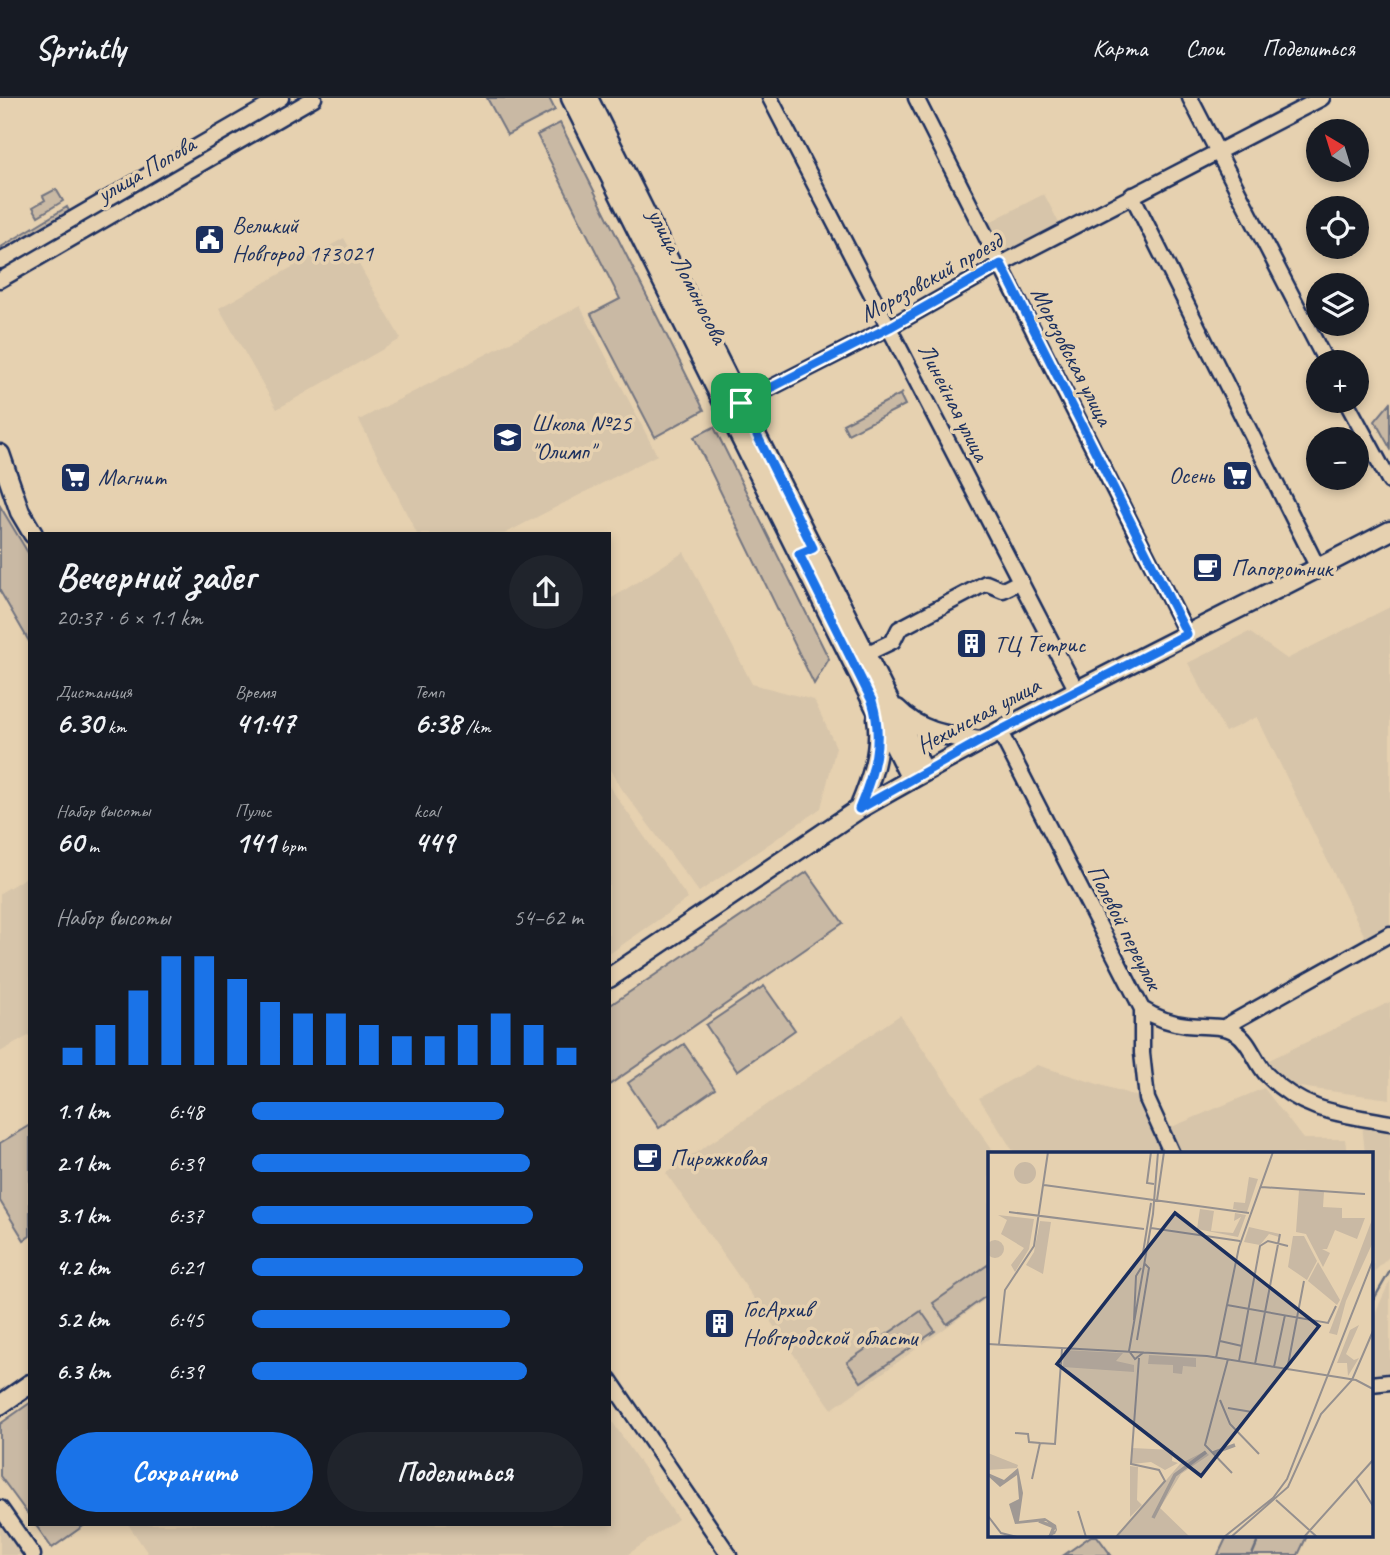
<!DOCTYPE html>
<html lang="ru">
<head>
<meta charset="utf-8">
<style>
	:root { --surface:#171b24; --page:#20242c; --text:#f1f3f6; --muted:#9ea1a6; --line:#363941; --accent:#1a73e8 }
	body { margin:0; font-family:Caveat,sans-serif; background:var(--page); color:var(--text); height:100vh; display:flex; flex-direction:column; font-size:26px; white-space:nowrap }
	* { box-sizing:border-box; margin:0 }
	p { font-size:23px; color:var(--muted) }
	.icon { flex:none; width:38px; height:38px; fill:none; stroke:currentColor; stroke-width:2; stroke-linecap:round; stroke-linejoin:round }
	.map { position:relative; flex:1; overflow:hidden }
	.panel { position:absolute; left:28px; top:434px; width:583px; height:994px; display:flex; flex-direction:column; background:var(--surface); border-radius:0px; box-shadow:0 4px 10px #0003 }
	.panel>* { flex:none }
	.needle { width:46px; rotate:322deg }
	.controls { position:absolute; left:1306px; top:21px; display:grid; gap:14px }
	.controls a { display:grid; place-items:center; width:63px; height:63px; border-radius:50%; background:var(--surface); box-shadow:0 4px 10px #0003; font-size:35px }
	.pin { position:absolute; display:grid; place-items:center; width:60px; height:60px; color:#fff; margin:-30px; border-radius:14px; box-shadow:0 4px 10px #0006 }
	.round { display:grid; place-items:center; flex:none; width:74px; height:74px; border-radius:37px; background:var(--page) }
	.headline { display:flex; align-items:center; justify-content:space-between; height:119px; padding:0 28px }
	h1 { font-size:38px; font-weight:700; line-height:52px }
	.figures { display:grid; grid-template-columns:repeat(3,1fr); gap:10px; height:119px; padding:7px 28px }
	.figures div { display:grid; align-content:center }
	.figures b { font-size:30px; font-weight:700 }
	.figures small { font-size:19px; font-weight:400 }
	.figures p { font-size:19px }
	.chart { height:196px; padding:14px 28px }
	.chart p { display:flex; justify-content:space-between }
	.chart svg { width:100%; height:126px; margin-top:7px; stroke:var(--accent); stroke-width:6 }
	.cta { display:flex; gap:14px; margin-top:auto; padding:14px 28px }
	.cta a { flex:1; height:80px; border-radius:42px; background:var(--accent); color:#fff; font-size:28px; font-weight:700; line-height:80px; text-align:center }
	.cta a+a { background:var(--page); color:var(--text) }
	ul { padding:0 28px; list-style:none; font-size:23px }
	li { display:grid; grid-template-columns:112px 84px 1fr; align-items:center; height:52px }
	li i { height:18px; border-radius:9px; background:var(--accent) }
	header { display:flex; align-items:center; gap:42px; box-sizing:border-box; height:98px; padding:0 35px; background:var(--surface); border-bottom:2px solid var(--line) }
	header strong { font-size:33px }
	nav { display:flex; gap:38px; margin-inline-start:auto; font-size:24px }
	.map>svg:first-child { display:block }
</style>
</head>
<body>
<header>
<strong>Sprintly</strong>
<nav><a>Карта</a><a>Слои</a><a>Поделиться</a></nav>
</header>
<div class="map">
<svg width="1390" height="1457" viewBox="0 0 1390 1457">
	<rect width="100%" height="100%" fill="#e6d1b0"/>
	<filter id="ink" filterUnits="userSpaceOnUse"><feTurbulence type="fractalNoise" baseFrequency=".0143" numOctaves="2"/><feDisplacementMap in="SourceGraphic" scale="14" xChannelSelector="R" yChannelSelector="G"/><feConvolveMatrix kernelMatrix="1 2 1 2 8 2 1 2 1" color-interpolation-filters="sRGB"/></filter>
	<g filter="url(#ink)">
		<path fill="#d7c5aa" d="M1044 96 1061 129 1003 159 986 126Z
			M344 140 401 241 277 311 219 210Z
			M580 208 657 357 504 436H417L359 322Z
			M684 454 752 586 814 602 836 649 821 710 699 794 621 690 609 668V502Z
			M1390 509V830L1367 843 1257 619 1225 634 1188 565 1249 534 1287 561Z
			M609 688 688 801 609 856Z
			M30 777V937L0 954V795Z
			M1390 904V1001L1291 988 1267 963Z
			M900 917 995 1056H989V1199L832 1311 666 1075Z
			M1037 967 1139 999 1166 1056H1015L979 1000Z
			M1264 990 1303 1041H1345L1347 1056H1178L1167 1031Z
			M1362 1026 1390 1030V1158L1374 1174 1371 1132V1056H1365Z
			M1390 1183V1275L1371 1277V1224Z
			M609 1319 678 1421 627 1457H149L128 1426H609Z
			M0 1423 24 1457H0Z"/>
		<path fill="#c9b9a4" stroke="#727481" stroke-width="2" d="M487 0H549L555 12 507 37Z
			M560 25 704 312 655 339 591 216 620 201 537 37Z
			M56 91 63 103 38 118 33 109 45 102 43 98Z
			M67 109 70 115 9 151 1 149Z
			M903 295 900 297 905 307 848 336 843 326Z
			M1390 305V350L1375 323Z
			M714 329 829 561 814 586 694 339Z
			M0 408 30 458V545L0 493Z
			M807 774 843 825 609 987V908Z
			M764 888 795 932 737 973 706 927Z
			M684 946 715 991 659 1030 628 985Z
			M30 1027V1138L24 1142 0 1103V1045Z
			M989 1166V1196L947 1226 933 1205Z
			M921 1213 935 1233 861 1284 847 1264Z
			M30 1305V1419L0 1378V1326Z
			M35 1426H86L52 1450Z
			M1091 1438H1097L1111 1457H1064Z
			M1227 1438H1307L1298 1457H1218Z"/>
		<g fill="none" stroke-linecap="round" stroke-linejoin="round">
			<path stroke="#6b6f7e" stroke-width="2.5" d="M1371 1206 1390 1173
				M1252 1457 1260 1438"/>
			<defs>
				<path id="minor" d="M770 0 1077 593
					M916 0 1187 536
					M1190 0 1326 264
					M1132 97 1318 470
					M0 163 281 0
					M0 182 314 0
					M1346 303 1390 384
					M741 305 890 229 1001 166 1322 0
					M866 556 893 543 899 531 986 485 1003 492 1021 483
					M999 632 1142 911V955L1147 1001 1172 1056
					M1142 911C1156 920 1170 925 1187 927 1203 929 1221 926 1235 934 1250 943 1255 964 1267 977 1303 1014 1342 1016 1390 1025
					M1224 929 1390 836
					M609 1281 729 1457
					M1371 1286 1390 1284
					M0 1410 33 1457"/>
				<path id="major" d="M571 0 911 681
					M588 0 924 673
					M0 356 20 414 33 436
					M897 611C920 635 948 638 980 643
					M859 711C871 682 882 652 877 620
					M609 880 859 711C1032 611 1213 525 1390 433
					M0 1307 30 1286"/>
			</defs>
			<use href="#minor" stroke="#1b2f5e" stroke-width="19"/>
			<use href="#major" stroke="#1b2f5e" stroke-width="23"/>
			<use href="#minor" stroke="#e6d1b0" stroke-width="14"/>
			<use href="#major" stroke="#e6d1b0" stroke-width="18"/>
		</g>
	</g>
	<g fill="none" stroke-linecap="round" stroke-linejoin="round" filter="url(#ink)">
		<defs>
			<path id="route" d="M1001 166 1187 536 980 643 859 711C874 675 884 642 872 603L799 456 813 450 741 305 890 229Z"/>
		</defs>
		<use href="#route" stroke="#fff" stroke-width="14"/>
		<use href="#route" stroke="#1a73e8" stroke-width="9"/>
	</g>
	<defs>
		<symbol id="civic-square" viewBox="-11 -11 22 22"><rect x="-9" y="-9" width="18" height="18" rx="4" fill="#1b2f5e" stroke="#e6d1b0"/><path d="M-.6-6.5H3V-4.5H.6V-3L4-1V1h2V6H-6V1h2V-1L-.6-3ZM-1.2 2.5V6h2.4V2.5Z" fill="#fff"/></symbol>
		<symbol id="school-square" viewBox="-11 -11 22 22"><rect x="-9" y="-9" width="18" height="18" rx="4" fill="#1b2f5e" stroke="#e6d1b0"/><path d="M0-5L7-2L0 1L-7-2ZM-4 1L0 2.5L4 1V4Q0 6-4 4Z" fill="#fff"/></symbol>
		<symbol id="supermarket-square" viewBox="-11 -11 22 22"><rect x="-9" y="-9" width="18" height="18" rx="4" fill="#1b2f5e" stroke="#e6d1b0"/><path d="M-6-5.5h2.5l.6 2H6L4.5 2H-2.5L-4.4-4H-6ZM-1.5 3.2a1.3 1.3 0 1 0 .1 0ZM3 3.2a1.3 1.3 0 1 0 .1 0Z" fill="#fff"/></symbol>
		<symbol id="cafe-square" viewBox="-11 -11 22 22"><rect x="-9" y="-9" width="18" height="18" rx="4" fill="#1b2f5e" stroke="#e6d1b0"/><path d="M-5.5-4.5H6V0H3Q3 3.5 0 3.5H-2.5Q-5.5 3.5-5.5 0ZM3-3.2v2h1.7v-2ZM-6 4.5H4V6H-6Z" fill="#fff"/></symbol>
		<symbol id="building-square" viewBox="-11 -11 22 22"><rect x="-9" y="-9" width="18" height="18" rx="4" fill="#1b2f5e" stroke="#e6d1b0"/><path d="M-4-6H4V6H1V3H-1V6H-4ZM-2.5-4.3h1.7v1.8h-1.7ZM.8-4.3h1.7v1.8H.8ZM-2.5-1h1.7V.8h-1.7ZM.8-1h1.7V.8H.8Z" fill="#fff"/></symbol>
	</defs>
	<g fill-rule="evenodd">
		<use href="#civic-square" x="192" y="124" width="35" height="35"/>
		<use href="#school-square" x="490" y="322" width="35" height="35"/>
		<use href="#supermarket-square" x="1220" y="360" width="35" height="35"/>
		<use href="#supermarket-square" x="58" y="362" width="35" height="35"/>
		<use href="#cafe-square" x="1190" y="452" width="35" height="35"/>
		<use href="#building-square" x="954" y="528" width="35" height="35"/>
		<use href="#cafe-square" x="630" y="1042" width="35" height="35"/>
		<use href="#building-square" x="702" y="1208" width="35" height="35"/>
	</g>
	<g text-anchor="middle" dominant-baseline="central" stroke-width="7" stroke-linejoin="round" paint-order="stroke">
		<g font-size="24" fill="#1b2f5e" stroke="#e6d1b0">
			<text transform="translate(146 71) rotate(-30)">улица Попова</text>
			<text transform="translate(688 178) rotate(63)">улица Ломоносова</text>
			<text transform="translate(931 179) rotate(-29)">Морозовский проезд</text>
			<text transform="translate(1072 258) rotate(63)">Морозовская улица</text>
			<text transform="translate(954 304) rotate(63)">Линейная улица</text>
			<text transform="translate(978 617) rotate(-28)">Нехинская улица</text>
			<text transform="translate(1125 829) rotate(63)">Полевой переулок</text>
		</g>
		<g font-size="24" fill="#1b2f5e" stroke="#e6d1b0" text-anchor="start">
			<text x="232" y="127">Великий<tspan x="232" dy="28">Новгород 173021</tspan></text>
			<text x="531" y="325">Школа №25<tspan x="531" dy="28">"Олимп"</tspan></text>
			<text x="1214" y="377" text-anchor="end">Осень</text>
			<text x="98" y="379">Магнит</text>
			<text x="1231" y="470">Папоротник</text>
			<text x="994" y="546">ТЦ Тетрис</text>
			<text x="670" y="1060">Пирожковая</text>
			<text x="743" y="1211">ГосАрхив<tspan x="743" dy="28">Новгородской области</tspan></text>
		</g>
	</g>
	<g transform="translate(988 1054)">
		<rect width="385" height="385" fill="#e6d1b0"/>
		<path d="M26 21a11 11 0 1 1 22 0a11 11 0 1 1-22 0ZM261 25 270 27 259 60 245 57 246 50 257 51ZM311 38 336 40 335 55 354 56V66H377L369 87 347 78 339 97H334L342 101 335 115 318 82 308 80ZM212 57 226 59 223 79 245 81 253 65 246 69 247 61 258 63 250 85 209 77ZM10 63 46 67 41 97 27 120 23 113 36 96 13 82 19 68ZM385 65V90L358 149 349 183 341 181ZM52 69 63 70 55 122 38 113 46 100ZM261 75 292 82 291 85 281 82 272 93 256 90ZM305 84H316L329 109 319 128 300 115ZM-2 97a9 9 0 1 1 18 0a9 9 0 1 1-18 0ZM330 110 352 148 349 153 320 129ZM371 173 358 202 366 208 371 206 360 224 359 211H349L362 178ZM76 198 135 201 128 209 146 213V220L75 215ZM161 203 208 206V215L195 214 194 222 185 221V213L160 212ZM144 296 185 298 184 309 190 311 177 318 163 310 144 312ZM217 299 221 303 193 322 172 356 202 385H129L192 312ZM0 301 30 313 29 316 0 318ZM142 314 150 315 149 348 154 353 142 365Z" fill="#c9b9a4"/>
		<path d="M30 316 35 341 31 369 57 366 68 373 69 378 67 382 58 385 68 378 58 369 27 372 21 352 31 347 29 323 12 335 0 324V321L16 328Z" fill="#a09994"/>
		<path fill="none" stroke="#a09994" stroke-width="3.5" d="M225 301 247 293M165 366 187 323 218 300M51 369 66 375 62 385"/>
		<path fill="none" stroke="#95908f" stroke-width="2" d="M163 0 159 31 166 32M56 33 261 61M273 35 377 42M169 48 176 0M21 60 156 77M163 76 252 89M155 101 163 51M239 153 340 171 348 154M146 168 148 124 153 116M149 188 161 116 157 112M232 189 254 194M0 192 219 204 368 228 385 237M11 192 17 138 46 94 60 0M141 199 165 62 170 0M141 199 147 207 156 200M228 206 251 95 285 0M240 207 217 293 244 321M251 209 272 94 280 89 300 94M267 212 292 82M286 215 297 163M299 218 316 129M232 248 242 272 271 302M240 256 264 260M27 281 40 282 41 290 52 291M44 327 52 291 67 292 74 197M368 327 385 354M288 348 329 385M90 359 98 385M0 364 13 381 29 385M128 385 177 329 171 318 143 312 151 206M236 385 285 346 299 327 385 108M243 385 300 335 333 262 364 228 385 179M316 385 385 308"/>
		<path fill="#1b2f5e" fill-opacity="0.15" stroke="#1b2f5e" stroke-width="3.5" d="M187 61 331 174 213 324 69 212Z"/>
		<rect width="385" height="385" fill="none" stroke="#1b2f5e" stroke-width="3.5"/>
	</g>
</svg>
<div class="controls">
<a><svg class="needle" viewBox="-14 -14 28 28"><path d="M0-13l5 13h-10z" fill="#e53935"/><path d="M0 13l5-13h-10z" fill="#9ea1a6"/></svg></a>
<a><svg class="icon" aria-label="locate" viewBox="0 0 24 24"><circle cx="12" cy="12" r="6"/><path d="M12 2v4M12 18v4M2 12h4M18 12h4"/></svg></a>
<a><svg class="icon" aria-label="layers" viewBox="0 0 24 24"><path d="M12 4l9 5-9 5-9-5zM3 14l9 5 9-5"/></svg></a>
<a>+</a>
<a>−</a>
</div>
<div class="pin" style="left:741px;top:305px;background:#1e9e55"><svg class="icon" aria-label="arrive" viewBox="0 0 24 24"><path d="M6 21V4h12l-3 4 3 4H6"/></svg></div>
<section class="panel">
<div class="headline"><div><h1>Вечерний забег</h1><p>20:37 · 6 × 1.1 km</p></div><a class="round"><svg class="icon" aria-label="share" viewBox="0 0 24 24"><path d="M12 15V3M7 8l5-5 5 5M5 13v7h14v-7"/></svg></a></div>
<div class="figures">
<div><p>Дистанция</p><b>6.30<small> km</small></b></div>
<div><p>Время</p><b>41:47</b></div>
<div><p>Темп</p><b>6:38<small> /km</small></b></div>
</div>
<div class="figures">
<div><p>Набор высоты</p><b>60<small> m</small></b></div>
<div><p>Пульс</p><b>141<small> bpm</small></b></div>
<div><p>kcal</p><b>449</b></div>
</div>
<div class="chart"><p><span>Набор высоты</span>54–62 m</p>
<svg viewBox="0 0 160 44" preserveAspectRatio="none"><path d="M5 44V38M15 44V30M25 44V18M35 44V6M45 44V6M55 44V14M65 44V22M75 44V26M85 44V26M95 44V30M105 44V34M115 44V34M125 44V30M135 44V26M145 44V30M155 44V38"/></svg>
</div>
<ul>
<li><b>1.1 km</b>6:48<i style="width:76%"></i></li>
<li><b>2.1 km</b>6:39<i style="width:84%"></i></li>
<li><b>3.1 km</b>6:37<i style="width:85%"></i></li>
<li><b>4.2 km</b>6:21<i style="width:100%"></i></li>
<li><b>5.2 km</b>6:45<i style="width:78%"></i></li>
<li><b>6.3 km</b>6:39<i style="width:83%"></i></li>
</ul>
<div class="cta"><a>Сохранить</a><a>Поделиться</a></div>
</section>
</div>
</body>
</html>
